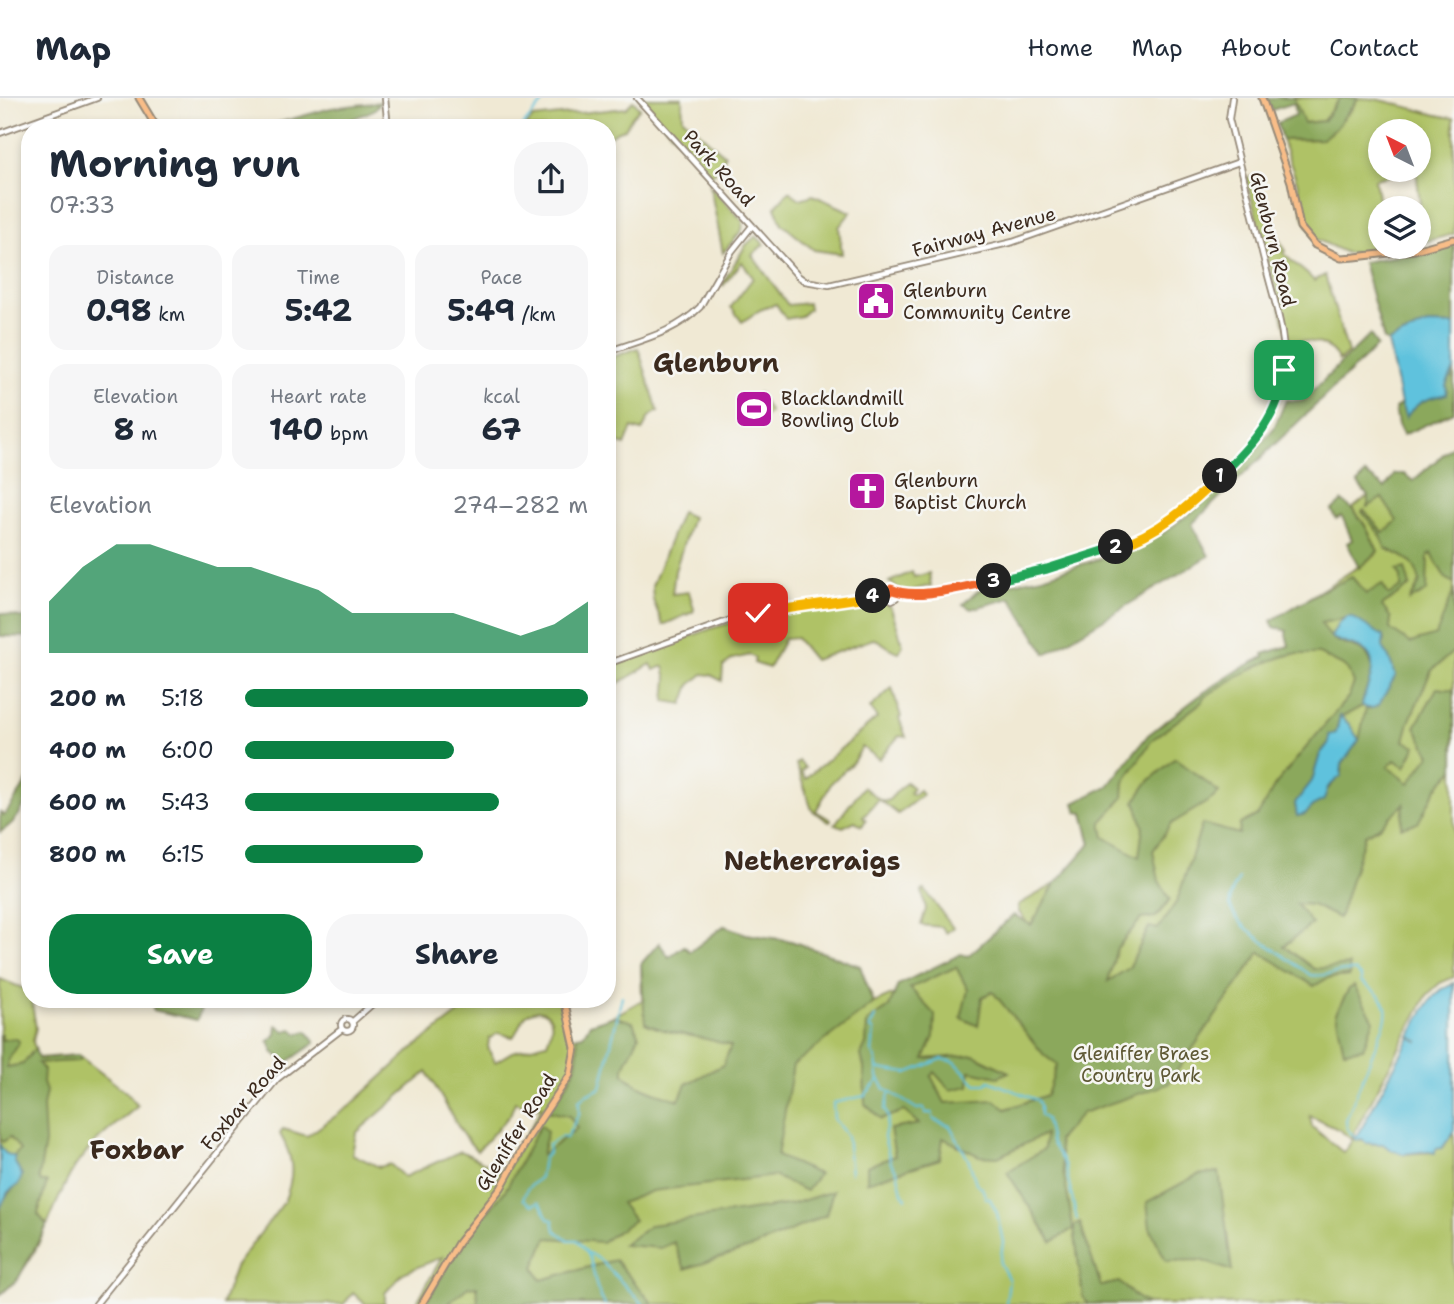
<!DOCTYPE html>
<html lang="en">
<head>
<meta charset="utf-8">
<style>
	:root { --surface:#fff; --page:#f6f6f7; --text:#1f2937; --muted:#747a83; --line:#e0e1e3; --accent:#0b8043 }
	body { margin:0; font-family:"Shantell Sans",sans-serif; background:var(--page); color:var(--text); height:100vh; display:flex; flex-direction:column; font-size:26px; white-space:nowrap }
	* { box-sizing:border-box; margin:0 }
	p { font-size:23px; color:var(--muted) }
	.icon { flex:none; width:38px; height:38px; fill:none; stroke:currentColor; stroke-width:2; stroke-linecap:round; stroke-linejoin:round }
	.map { position:relative; flex:1; overflow:hidden }
	.sheet { position:absolute; left:21px; top:21px; width:595px; height:889px; display:flex; flex-direction:column; background:var(--surface); border-radius:28px; box-shadow:0 4px 10px #0003 }
	.sheet>* { flex:none }
	.needle { width:46px; rotate:318deg }
	.controls { position:absolute; left:1368px; top:21px; display:grid; gap:14px }
	.controls a { display:grid; place-items:center; width:63px; height:63px; border-radius:50%; background:var(--surface); box-shadow:0 4px 10px #0003; font-size:35px }
	.pin { position:absolute; display:grid; place-items:center; width:60px; height:60px; color:#fff; margin:-30px; border-radius:14px; box-shadow:0 4px 10px #0006 }
	.km { position:absolute; width:35px; height:35px; margin:-18px; border-radius:50%; background:#222; color:#fff; font-size:19px; line-height:35px; text-align:center }
	.round { display:grid; place-items:center; flex:none; width:74px; height:74px; border-radius:28px; background:var(--page) }
	.overview { display:flex; align-items:center; justify-content:space-between; height:119px; padding:0 28px }
	h1 { font-size:38px; font-weight:700; line-height:52px }
	.metrics { display:grid; grid-template-columns:repeat(3,1fr); gap:10px; height:119px; padding:7px 28px }
	.metrics div { display:grid; align-content:center; border-radius:18px; background:var(--page); text-align:center }
	.metrics b { font-size:30px; font-weight:700 }
	.metrics small { font-size:19px; font-weight:400 }
	.metrics p { font-size:19px }
	.chart { height:196px; padding:14px 28px }
	.chart p { display:flex; justify-content:space-between }
	.chart svg { width:100%; height:126px; margin-top:7px; fill:var(--accent); opacity:.7 }
	.cta { display:flex; gap:14px; margin-top:auto; padding:14px 28px }
	.cta a { flex:1; height:80px; border-radius:28px; background:var(--accent); color:#fff; font-size:28px; font-weight:700; line-height:80px; text-align:center }
	.cta a+a { background:var(--page); color:var(--text) }
	ul { padding:0 28px; list-style:none; font-size:23px }
	li { display:grid; grid-template-columns:112px 84px 1fr; align-items:center; height:52px }
	li i { height:18px; border-radius:9px; background:var(--accent) }
	header { display:flex; align-items:center; gap:42px; box-sizing:border-box; height:98px; padding:0 35px; background:var(--surface); border-bottom:2px solid var(--line) }
	header strong { font-size:33px }
	nav { display:flex; gap:38px; margin-inline-start:auto; font-size:24px }
	.map>svg:first-child { display:block }
</style>
</head>
<body>
<header>
<strong>Map</strong>
<nav><a>Home</a><a>Map</a><a>About</a><a>Contact</a></nav>
</header>
<div class="map">
<svg width="1454" height="1206" viewBox="0 0 1454 1206">
	<rect width="100%" height="100%" fill="#f6f6f2"/>
	<filter id="ink" filterUnits="userSpaceOnUse"><feTurbulence type="fractalNoise" baseFrequency=".0143" numOctaves="2"/><feDisplacementMap in="SourceGraphic" scale="14" xChannelSelector="R" yChannelSelector="G"/><feConvolveMatrix kernelMatrix="1 2 1 2 8 2 1 2 1" color-interpolation-filters="sRGB"/></filter>
	<filter id="wash" filterUnits="userSpaceOnUse"><feTurbulence type="fractalNoise" baseFrequency=".00686" numOctaves="4" result="noise"/><feDisplacementMap in="SourceGraphic" scale="28" xChannelSelector="R" yChannelSelector="G"/><feGaussianBlur stdDeviation="1.57" result="paint"/><feColorMatrix in="noise" values="0 0 0 0 0 0 0 0 0 0 0 0 0 0 0 0 0 1.4 0 .05"/><feComposite in="paint" operator="in"/></filter>
	<g filter="url(#wash)">
		<rect width="100%" height="100%" fill="#f0e9d4"/>
		<path fill="#afc266" stroke="#757642" stroke-width="2" fill-rule="evenodd" d="M640 0H682L683 20 725 57 722 68 711 78Z
			M1294 0H1340L1323 23 1303 25Z
			M1358 0C1392 0 1420 16 1454 20V136L1419 145V114L1421 113 1416 72H1419V33H1381V72H1400L1401 75 1375 81 1381 119 1382 152 1346 155 1316 141 1304 121 1298 87 1282 42 1322 41 1350 14Z
			M633 3 640 10 632 18 625 31 618 33 607 40V30H525L533 20 626 10Z
			M1256 78C1264 104 1270 130 1286 153L1284 155C1292 166 1305 172 1314 183L1325 177 1348 255 1339 263C1330 243 1311 243 1291 242L1288 239 1246 80Z
			M710 88 743 123 742 132 723 155Z
			M789 93 800 101 813 97 851 114 839 129 842 156 814 152 782 126 775 109Z
			M756 138 764 146 752 157 788 207 808 205 809 211 801 218 786 221 776 206 760 212 742 224 731 209 753 180 742 164 723 188 722 186 746 147Z
			M638 250 658 313 649 319 642 333 632 330 625 347 610 342 614 324 607 308V261Z
			M759 295 770 315 750 327 738 306Z
			M1454 347V879L1440 885 1427 897 1351 1041 1340 1032 1310 1018 1312 1029 1344 1055 1354 1039 1372 1046H1383L1403 1056 1435 1054V1051L1443 1049 1454 1034V1206H416L442 1159 403 1175 385 1195V1206H365L353 1195 344 1206H222L235 1169 284 1104C295 1078 294 1060 280 1036L283 1031 307 1038 350 1008 411 952 478 901H559L570 939 583 938 590 926 614 918 642 902 641 866 659 845 669 859 684 848 690 854 724 828 746 836 791 843 860 868 874 905 956 869 1014 817 1028 826 1018 813V807L1055 786 1091 746 1083 715 1107 693 1144 646 1202 600 1243 574 1273 561 1293 556 1295 530 1282 517 1375 458 1378 453 1365 427 1353 410 1368 398 1358 386 1365 376 1385 390 1395 376H1404L1413 383ZM538 912C557 915 552 931 547 945L512 954 495 964 488 949 489 941 498 935 513 939C522 928 521 914 538 912ZM427 974 463 1037 477 1053 510 1017 515 1004 534 1010 542 1009 505 1075 461 1053 404 1079 390 1066 379 1069 352 1056 356 1035Z
			M681 414 692 419 675 473 672 496 689 494 694 511 693 514 663 527 653 502 652 488Z
			M912 474 914 479 929 475 931 488C909 490 911 501 889 484Z
			M880 502 891 510 903 547 899 554C889 553 883 542 873 541L814 562 796 540 784 541 769 570 754 565 755 560 750 557 733 561 723 568 722 583 711 577 703 576 690 587 683 606 665 603 667 581 664 568 654 572 651 566 607 592V569L713 530 752 519 810 509Z
			M892 590 901 619 899 620 906 639 899 638 879 661 862 649 853 664 832 684 816 713 831 722 829 724 812 712 796 666 799 663 805 670 801 674 805 681 877 620 870 610Z
			M906 684 913 690 910 695 913 697 919 692 922 697 898 716 880 702 888 703Z
			M863 689 879 701 863 719 866 722 862 728 855 723 843 729 835 726Z
			M925 792 953 830 946 835 942 829 921 827 926 811 922 793Z
			M0 881 30 893 36 930 33 943 37 960 78 957 126 994 138 1008C113 1029 86 1048 70 1077 46 1122 40 1162 0 1197Z"/>
		<path fill="#8ba85b" stroke="#63693c" stroke-width="2" fill-rule="evenodd" d="M1267 0H1294L1304 25 1323 23 1340 0H1358L1336 30 1322 41 1282 42 1277 25 1296 17 1294 5 1272 12Z
			M381 4 374 12 331 30H260L331 10Z
			M1454 146V227L1427 226 1388 244 1384 242 1363 164 1448 149Z
			M1370 236 1377 248 1192 426 1209 458 1046 556 1011 500 971 511 963 506 979 492 1042 479 1124 453 1165 434 1198 409 1241 368 1274 330 1286 302 1303 303Z
			M1454 272V314L1403 337 1398 327 1395 310 1401 306 1406 319C1417 303 1428 300 1447 296L1446 287Z
			M1454 347V485L1446 481 1431 455 1428 458 1427 493 1410 502 1420 484C1415 461 1405 460 1385 450L1381 438 1362 414 1364 412 1383 435 1397 423 1382 400 1368 409V398L1358 386 1365 376 1385 390 1395 376H1404L1413 383Z
			M1342 403C1360 415 1369 434 1378 453L1359 470 1347 445 1352 442 1342 418 1336 421 1332 412Z
			M1405 470 1410 488 1382 508 1391 520 1390 531 1410 545 1436 537 1454 492V553L1431 573 1409 624 1404 643 1416 648 1405 669 1395 662 1388 669 1409 685 1430 657 1415 629 1437 590 1454 592V672L1436 691 1418 725 1401 729 1404 706 1379 729 1365 737 1339 820 1312 807 1296 806 1312 826 1284 848 1314 871 1349 867 1350 878 1328 880 1314 888 1260 854 1168 986 1082 1015 1058 1042 1073 1129 1080 1125 1101 1188 1119 1184 1136 1199 1148 1206H1088L1083 1199 1074 1130 1052 1144 1007 1074 1044 1051 1045 1036 998 1059 979 1058 943 1040 940 1061 867 1084V1068L895 1058 890 1031 919 1026 904 1013 881 1021 865 1006 864 969 861 957 866 946 867 924 889 909 898 887 961 856 968 858 1014 817 1031 827 1055 786 1091 745 1083 715 1077 714 1074 705 1108 688 1148 637 1203 595 1240 571 1264 559 1263 556 1289 548 1286 536 1287 533 1274 529 1271 523 1321 493 1352 479 1366 496 1382 486 1389 497 1401 489V479L1397 472ZM1352 519 1384 541 1382 549C1403 576 1389 588 1369 611L1366 610 1359 642 1342 666V675L1305 716 1297 718 1295 705 1312 683 1320 656 1336 635 1340 618 1342 619 1363 608C1361 595 1373 584 1372 571 1371 545 1345 552 1331 539 1327 535 1324 529 1321 525ZM1293 556H1319L1347 570 1354 585 1349 598 1275 687 1258 717 1240 726 1239 736 1202 726 1177 803 1158 831 1149 829 1129 870 1108 883 1117 850 1141 821 1156 819 1170 802 1159 783 1153 753 1171 726 1212 701 1219 694 1175 660 1148 684 1135 703 1143 728 1139 759 1104 739 1101 724 1123 700 1124 684 1152 642 1203 603V600C1232 581 1259 564 1293 556ZM956 869 968 892 961 920 978 928 982 899 993 894 1044 957 1057 967 1047 997 1006 1011 995 1002 945 1005 931 978 934 974 950 992 969 988 970 973 998 979 1009 974 974 957 924 961 934 939 935 917 910 890Z
			M0 515 30 521V539L0 538Z
			M30 679C30 701 20 723 0 734V714L4 718Z
			M724 828 746 836 791 843 860 868 873 906 793 967 777 1058 819 1076 806 1093 774 1078 652 1093 621 1105 634 1122 602 1144 547 1140 534 1169 541 1182 615 1162 653 1206H478L477 1188 468 1189 448 1206H425L462 1145 505 1093 540 1027 547 1034 542 1057 577 1030 569 1018 547 1013C568 984 581 976 577 938L583 937 590 926 614 918 633 924 639 938 624 969V976C637 991 661 996 679 1002L686 986 723 967 731 948C703 937 672 938 645 925L641 866 659 845 669 859 684 848 690 854Z
			M1354 888 1374 922 1363 950 1344 953 1336 915 1349 891Z
			M175 901H212L204 903 197 922 153 912V904Z
			M277 927 285 933 292 931 298 936 307 933 315 945 286 965 273 954 269 943 276 936Z
			M0 936 2 937 1 942 15 940 19 943C17 953 7 958 7 969L23 966 35 950 38 961 78 957 81 960 79 963 38 965 44 972 43 985 46 993 43 1008 45 1045 39 1079 41 1084H47L38 1116 47 1127 18 1181 0 1197C0 1178 0 1123 1 1108 5 1094 19 1089 22 1077L14 1063V1058L20 1052 10 1039 3 1044 0 1041Z
			M1219 1074 1232 1173 1200 1162 1166 1163 1150 1130 1147 1104 1197 1077Z
			M833 1093 826 1117 756 1148 685 1171 674 1144 661 1150 623 1147 651 1127 792 1106Z"/>
		<path fill="#5fc2dd" stroke="#4d767e" stroke-width="2" d="M1427 226 1454 227V272L1446 287 1447 296C1428 300 1416 303 1406 320L1401 306 1388 244Z
			M1347 519H1352L1383 538V549C1389 558 1391 566 1396 577L1379 607 1373 610H1366L1362 607C1364 591 1384 562 1362 551 1352 546 1341 545 1331 539L1338 526Z
			M1340 618 1349 626 1359 642 1342 666 1341 678 1328 689 1324 702 1312 708 1305 716 1297 718 1295 705 1312 683 1320 656 1329 645V637L1336 635Z
			M1454 885V1034L1442 1050 1436 1051 1435 1055 1426 1053 1403 1056 1391 1052 1383 1046 1366 1045 1362 1041 1355 1042 1354 1039 1358 1037 1410 939 1419 944 1410 938C1422 916 1430 894 1454 885Z
			M0 1047 5 1055 15 1059 14 1063 22 1077 19 1086 8 1094 0 1111Z"/>
		<g fill="none" stroke-linecap="round" stroke-linejoin="round">
			<path stroke="#5fc2dd" stroke-width="2" d="M521 30 547 0
				M1239 781C1234 789 1229 797 1230 807 1234 830 1293 862 1310 877 1327 880 1339 871 1355 873L1361 879V884C1377 895 1391 902 1385 924L1346 1022 1347 1031 1354 1038
				M875 919 870 929 874 933 872 954 876 961 878 979 885 991 917 1011 924 1010 926 1015H932L934 1022 950 1028 969 1063 976 1085 982 1090 986 1100 990 1101 997 1115 1003 1144 1000 1165 1009 1182 1006 1206
				M879 971 907 975 942 961 955 964 976 986H986L989 983 1037 1002 1040 1007V1017L1046 1021 1051 1044 1065 1067 1077 1122
				M889 996 885 1011 888 1020 884 1039 891 1065 897 1073 902 1094 906 1100
				M851 1075 847 1038 834 1021 833 1005 864 998 879 982
				M587 1154 599 1161 643 1206
				M605 1206C595 1192 595 1177 590 1161 588 1154 581 1148 577 1142H568L555 1132 553 1122C544 1121 545 1108 538 1104L532 1107 523 1101 527 1091 540 1079 543 1061 549 1054 548 1047 562 1038 566 1040 579 1016V1003L586 997 601 990 622 898"/>
		</g>
	</g>
	<g filter="url(#ink)">
		<g fill="none" stroke-linecap="round" stroke-linejoin="round">
			<defs>
				<path id="minor" d="M385 0 388 30
					M637 0 798 178 805 183 829 187 1013 144 1239 64
					M0 35 97 0
					M607 254C640 242 675 235 700 209L732 153 752 128
					M886 497 892 502 896 500 897 496
					M607 566 736 520 821 504 886 497 891 491C914 502 953 491 979 486 1037 475 1115 458 1165 425 1190 409 1212 387 1233 366 1257 341 1278 316 1283 281 1289 242 1274 203 1265 166 1253 118 1241 69 1229 21L1232 0
					M341 927a6 6 0 1 1 12 0a6 6 0 1 1-12 0Z
					M352 924 378 901
					M96 1206 277 981 342 931"/>
				<path id="major" d="M139 0 157 30
					M1262 0 1291 84 1300 129 1315 147 1341 160 1355 159 1415 152 1454 141
					M422 1206 458 1145 501 1090 530 1037 570 977 575 950 564 901"/>
			</defs>
			<use href="#minor" stroke="#968a79" stroke-width="8"/>
			<use href="#major" stroke="#968a79" stroke-width="9"/>
			<use href="#minor" stroke="#fff" stroke-width="4.5"/>
			<use href="#major" stroke="#f8bd88" stroke-width="5"/>
		</g>
	</g>
	<g fill="none" stroke-linecap="round" stroke-linejoin="round" filter="url(#ink)">
		<defs>
			<path id="split-1" d="M1220 378C1252 347 1280 318 1284 272"/>
			<path id="split-2" d="M1116 449C1158 436 1189 408 1220 378"/>
			<path id="split-3" d="M994 483 1047 471 1116 449"/>
			<path id="split-4" d="M873 498 886 497 891 491C914 503 967 488 994 483"/>
			<path id="split-5" d="M758 515 873 498"/>
		</defs>
		<use href="#split-1" stroke="#fff" stroke-width="14"/>
		<use href="#split-2" stroke="#fff" stroke-width="14"/>
		<use href="#split-3" stroke="#fff" stroke-width="14"/>
		<use href="#split-4" stroke="#fff" stroke-width="14"/>
		<use href="#split-5" stroke="#fff" stroke-width="14"/>
		<use href="#split-1" stroke="#22a559" stroke-width="9"/>
		<use href="#split-2" stroke="#f5b400" stroke-width="9"/>
		<use href="#split-3" stroke="#22a559" stroke-width="9"/>
		<use href="#split-4" stroke="#f0652b" stroke-width="9"/>
		<use href="#split-5" stroke="#f5b400" stroke-width="9"/>
	</g>
	<defs>
		<symbol id="civic-square" viewBox="-11 -11 22 22"><rect x="-9" y="-9" width="18" height="18" rx="4" fill="#b5179e" stroke="#f6f6f2"/><path d="M-.6-6.5H3V-4.5H.6V-3L4-1V1h2V6H-6V1h2V-1L-.6-3ZM-1.2 2.5V6h2.4V2.5Z" fill="#fff"/></symbol>
		<symbol id="stadium-square" viewBox="-11 -11 22 22"><rect x="-9" y="-9" width="18" height="18" rx="4" fill="#b5179e" stroke="#f6f6f2"/><path d="M0-5a6.5 5 0 1 0 0 10a6.5 5 0 1 0 0-10ZM-3.5-1.8h7v3.6h-7Z" fill="#fff"/></symbol>
		<symbol id="church-square" viewBox="-11 -11 22 22"><rect x="-9" y="-9" width="18" height="18" rx="4" fill="#b5179e" stroke="#f6f6f2"/><path d="M-1.2-6h2.4v3.5h3.3v2.4h-3.3V6h-2.4V-.1h-3.3v-2.4h3.3Z" fill="#fff"/></symbol>
	</defs>
	<g fill-rule="evenodd">
		<use href="#civic-square" x="854" y="181" width="44" height="44"/>
		<use href="#stadium-square" x="732" y="289" width="44" height="44"/>
		<use href="#church-square" x="845" y="371" width="44" height="44"/>
	</g>
	<g text-anchor="middle" dominant-baseline="central" stroke-width="5" stroke-linejoin="round" paint-order="stroke">
		<g font-size="19" fill="#3b2a1e" stroke="#f6f6f2">
			<text transform="translate(719 70) rotate(48)">Park Road</text>
			<text transform="translate(984 134) rotate(-15)">Fairway Avenue</text>
			<text transform="translate(1273 141) rotate(76)">Glenburn Road</text>
			<text transform="translate(243 1005) rotate(-49)">Foxbar Road</text>
			<text transform="translate(516 1034) rotate(-58)">Gleniffer Road</text>
		</g>
		<g font-size="19" fill="#3b2a1e" stroke="#f6f6f2" text-anchor="start">
			<text x="903" y="192">Glenburn<tspan x="903" dy="22">Community Centre</tspan></text>
			<text x="781" y="300">Blacklandmill<tspan x="781" dy="22">Bowling Club</tspan></text>
			<text x="894" y="382">Glenburn<tspan x="894" dy="22">Baptist Church</tspan></text>
		</g>
		<g font-size="19" fill="#5e5834" stroke="#f6f6f2">
			<text x="1141" y="955">Gleniffer Braes<tspan x="1141" dy="22">Country Park</tspan></text>
		</g>
		<g font-size="26" font-weight="bold" fill="#3b2a1e" stroke="#f6f6f2">
			<text x="716" y="264">Glenburn</text>
			<text x="812" y="762">Nethercraigs</text>
			<text x="137" y="1051">Foxbar</text>
		</g>
	</g>
</svg>
<div class="controls">
<a><svg class="needle" viewBox="-14 -14 28 28"><path d="M0-13l5 13h-10z" fill="#e53935"/><path d="M0 13l5-13h-10z" fill="#747a83"/></svg></a>
<a><svg class="icon" aria-label="layers" viewBox="0 0 24 24"><path d="M12 4l9 5-9 5-9-5zM3 14l9 5 9-5"/></svg></a>
</div>
<div class="pin" style="left:1284px;top:272px;background:#1e9e55"><svg class="icon" aria-label="arrive" viewBox="0 0 24 24"><path d="M6 21V4h12l-3 4 3 4H6"/></svg></div>
<div class="pin" style="left:758px;top:515px;background:#d93025"><svg class="icon" aria-label="check" viewBox="0 0 24 24"><path d="M5 12l5 5 9-10"/></svg></div>
<b class="km" style="left:1220px;top:378px">1</b>
<b class="km" style="left:1116px;top:449px">2</b>
<b class="km" style="left:994px;top:483px">3</b>
<b class="km" style="left:873px;top:498px">4</b>
<section class="sheet">
<div class="overview"><div><h1>Morning run</h1><p>07:33</p></div><a class="round"><svg class="icon" aria-label="share" viewBox="0 0 24 24"><path d="M12 15V3M7 8l5-5 5 5M5 13v7h14v-7"/></svg></a></div>
<div class="metrics">
<div><p>Distance</p><b>0.98<small> km</small></b></div>
<div><p>Time</p><b>5:42</b></div>
<div><p>Pace</p><b>5:49<small> /km</small></b></div>
</div>
<div class="metrics">
<div><p>Elevation</p><b>8<small> m</small></b></div>
<div><p>Heart rate</p><b>140<small> bpm</small></b></div>
<div><p>kcal</p><b>67</b></div>
</div>
<div class="chart"><p><span>Elevation</span>274–282 m</p>
<svg viewBox="0 0 160 44" preserveAspectRatio="none"><path d="M0 44V26L10 14L20 6L30 6L40 10L50 14L60 14L70 18L80 22L90 30L100 30L110 30L120 30L130 34L140 38L150 34L160 26V44z"/></svg>
</div>
<ul>
<li><b>200 m</b>5:18<i style="width:100%"></i></li>
<li><b>400 m</b>6:00<i style="width:61%"></i></li>
<li><b>600 m</b>5:43<i style="width:74%"></i></li>
<li><b>800 m</b>6:15<i style="width:52%"></i></li>
</ul>
<div class="cta"><a>Save</a><a>Share</a></div>
</section>
</div>
</body>
</html>
